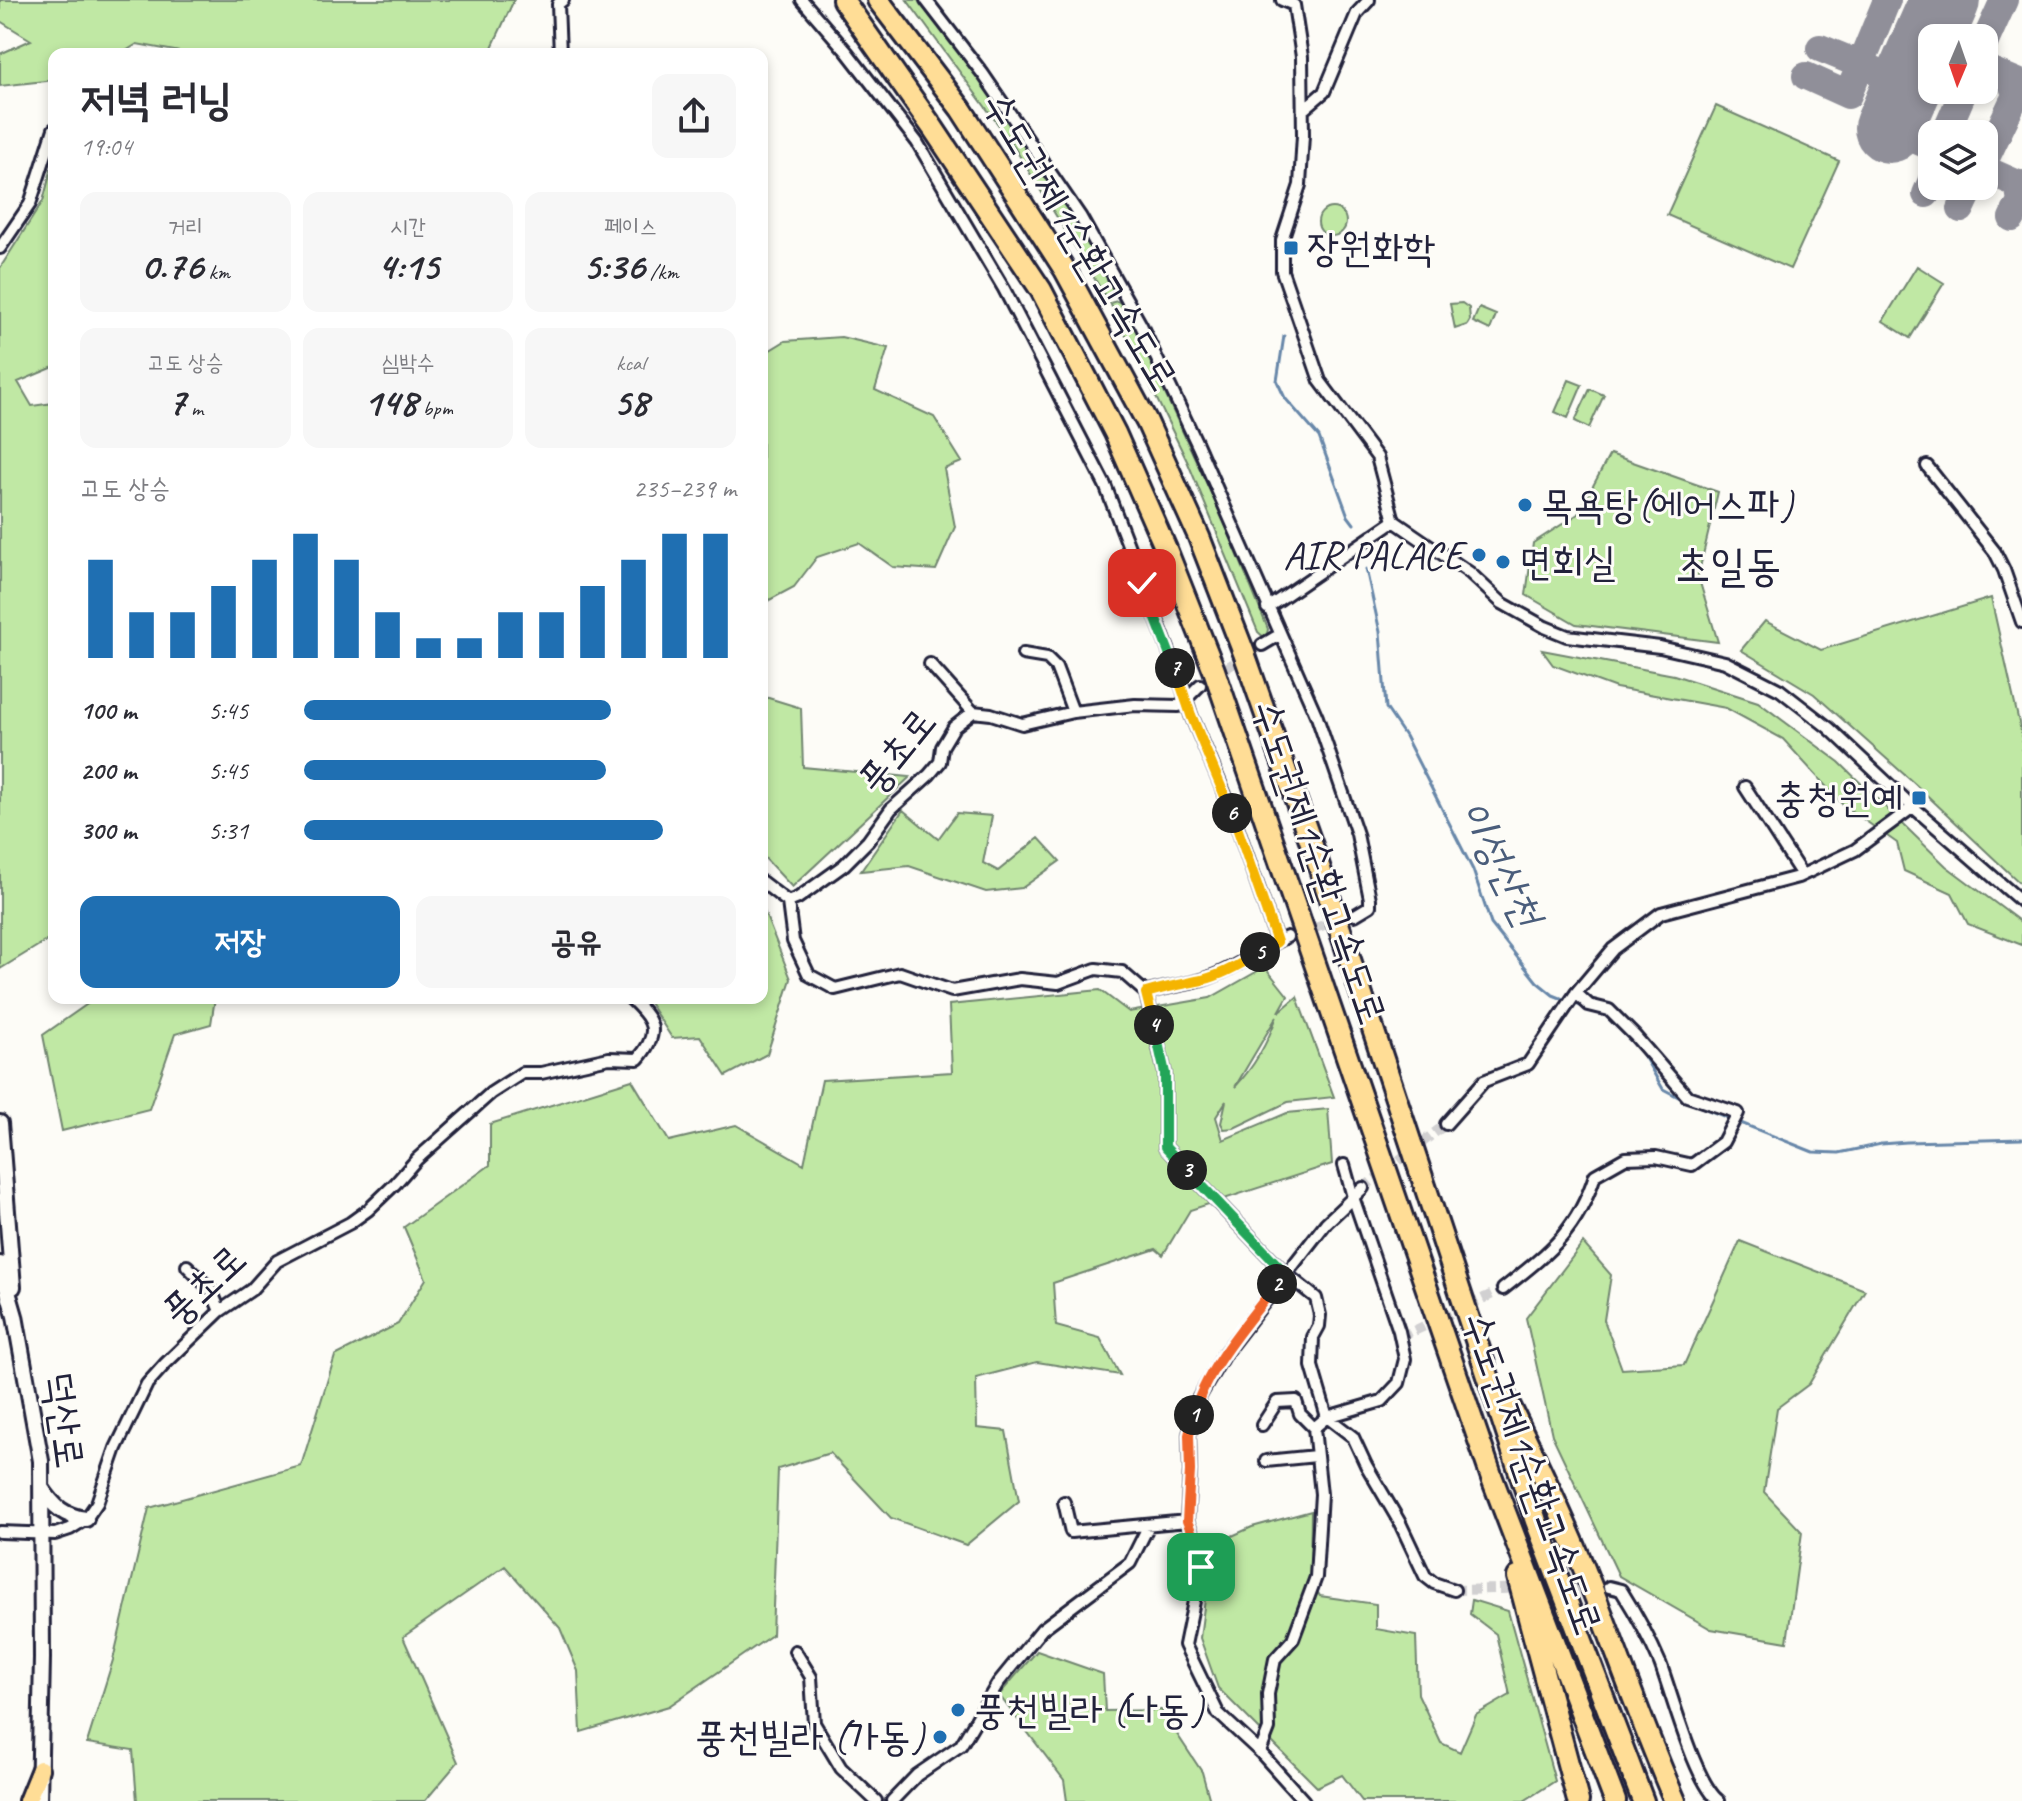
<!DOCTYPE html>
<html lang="ko">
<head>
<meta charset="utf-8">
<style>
	:root { --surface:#fff; --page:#f7f7f7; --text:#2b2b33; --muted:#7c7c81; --accent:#1f6fb2 }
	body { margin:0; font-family:Caveat,"Poor Story",sans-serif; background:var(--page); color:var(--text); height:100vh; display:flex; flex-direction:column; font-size:30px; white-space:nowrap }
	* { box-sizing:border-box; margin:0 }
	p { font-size:26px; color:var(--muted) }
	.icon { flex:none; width:44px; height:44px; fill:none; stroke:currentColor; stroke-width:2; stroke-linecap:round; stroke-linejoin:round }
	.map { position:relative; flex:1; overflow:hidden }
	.side { position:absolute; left:48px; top:48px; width:720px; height:956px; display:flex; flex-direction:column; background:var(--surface); border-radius:16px; box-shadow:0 4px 12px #0003 }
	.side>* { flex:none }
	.needle { width:52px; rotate:182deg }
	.controls { position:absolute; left:1918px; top:24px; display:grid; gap:16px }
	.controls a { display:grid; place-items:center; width:80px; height:80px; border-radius:16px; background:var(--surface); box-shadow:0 4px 12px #0003; font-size:40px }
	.pin { position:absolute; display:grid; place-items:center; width:68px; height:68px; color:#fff; margin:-34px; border-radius:16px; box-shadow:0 4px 12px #0006 }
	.km { position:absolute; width:40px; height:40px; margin:-20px; border-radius:50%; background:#222; color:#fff; font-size:22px; line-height:40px; text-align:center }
	.round { display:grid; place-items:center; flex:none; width:84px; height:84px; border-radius:16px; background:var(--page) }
	.head { display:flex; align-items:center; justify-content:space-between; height:136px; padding:0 32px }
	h1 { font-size:44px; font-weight:700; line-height:60px }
	.metrics { display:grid; grid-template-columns:repeat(3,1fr); gap:12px; height:136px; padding:8px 32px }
	.metrics div { display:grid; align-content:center; border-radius:16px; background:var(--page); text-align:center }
	.metrics b { font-size:40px; font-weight:700 }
	.metrics small { font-size:22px; font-weight:400 }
	.metrics p { font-size:22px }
	.chart { height:224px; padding:16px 32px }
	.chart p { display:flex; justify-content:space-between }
	.chart svg { width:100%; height:144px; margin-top:8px; stroke:var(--accent); stroke-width:6 }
	.action { display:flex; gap:16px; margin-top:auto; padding:16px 32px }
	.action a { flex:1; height:92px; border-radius:16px; background:var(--accent); color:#fff; font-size:32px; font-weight:700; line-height:92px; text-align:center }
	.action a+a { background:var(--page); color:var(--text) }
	ul { padding:0 32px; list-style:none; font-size:26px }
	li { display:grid; grid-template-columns:128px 96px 1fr; align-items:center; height:60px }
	li i { height:20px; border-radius:10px; background:var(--accent) }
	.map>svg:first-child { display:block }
</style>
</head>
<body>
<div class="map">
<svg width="2022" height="1801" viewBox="0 0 2022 1801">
	<rect width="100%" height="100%" fill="#fdfcf7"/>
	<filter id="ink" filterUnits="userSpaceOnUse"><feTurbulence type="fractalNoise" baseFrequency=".0125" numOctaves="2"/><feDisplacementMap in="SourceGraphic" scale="16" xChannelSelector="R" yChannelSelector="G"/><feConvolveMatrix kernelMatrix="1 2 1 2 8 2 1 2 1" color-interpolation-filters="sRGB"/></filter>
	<g filter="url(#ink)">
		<path fill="#c0e8a4" stroke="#718570" stroke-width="2" fill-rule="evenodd" d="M0 0H514L489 54H191L137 44 121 54H54V80L0 86V54L31 40 0 21Z
			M907 0H918C991 90 1057 187 1115 288L1112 296 1107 299 1011 142Z
			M1716 106 1839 161 1790 269 1667 215Z
			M54 159V213L49 218 54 229V367L18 382 32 406 54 403V936L0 969V268L43 201Z
			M1318 222a14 14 0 1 1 28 0a14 14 0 1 1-28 0Z
			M1917 266 1944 283 1910 338 1883 321Z
			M1117 301 1124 305 1224 521 1268 629 1266 639 1258 632 1188 463 1110 303Z
			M1462 303 1469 308 1470 320 1467 325 1455 329 1450 304Z
			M1479 308 1496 315 1490 330 1473 322Z
			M841 337 888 348 875 390 934 417 962 462 944 469 955 527 936 570 893 567 859 543 817 557 794 587 762 604V355L785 341Z
			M1569 380 1582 385 1568 418 1555 412Z
			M1590 389 1604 395 1589 428 1575 421Z
			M1610 454 1718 492 1698 576 1718 642 1576 624 1526 595 1533 543 1578 514Z
			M1991 598 2022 736V885L1916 785 1814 694 1741 650 1765 621 1821 650Z
			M1542 650 1674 675 1758 702 1839 762 1946 866 2022 923V945L1968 924 1952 893 1904 871 1897 843 1843 805 1783 739 1726 708 1616 688 1553 665Z
			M762 696 801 708 803 767 910 777 792 887 762 855Z
			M903 810 938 839 957 813 992 816 983 863 998 871 1039 838 1060 861 1022 888 986 892 909 866 861 871Z
			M762 906 791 979 767 1054 726 1076 700 1036 672 1038 646 998H762Z
			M1265 967 1288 996 1279 1012 1297 997 1334 1097 1288 1102 1234 1128 1224 1129 1221 1123 1226 1101 1216 1117 1223 1140 1287 1113 1328 1109 1332 1164 1190 1210 1163 1255 1156 1249 1053 1283 1056 1326 1100 1338 1120 1375 1037 1362 976 1378 977 1428 1006 1431 1019 1501 966 1545 891 1518 830 1453 778 1469 772 1635 669 1706 581 1732 578 1671 560 1628 505 1566 403 1637 458 1762 425 1801H137L133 1750 87 1743 113 1660 149 1508 301 1466 335 1356 398 1324 426 1279 404 1227 490 1165V1124L632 1080 669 1141 736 1125 804 1164 822 1080 952 1072 949 1005 1100 990 1129 1012 1210 998ZM1277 1016C1268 1042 1254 1067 1235 1087Z
			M96 998H215L211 1024 175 1034 149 1109 62 1131 43 1035Z
			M1740 1241 1865 1290 1809 1384 1777 1408 1764 1492 1802 1532 1787 1642 1711 1629 1619 1576 1552 1435 1526 1318 1583 1243 1611 1275 1604 1320 1622 1369 1684 1365Z
			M1311 1511 1310 1580 1320 1596 1376 1604V1629L1416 1636 1418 1694 1441 1743 1460 1752 1476 1715 1510 1695 1496 1634 1470 1614 1472 1600 1508 1611 1555 1781 1524 1801H1362L1342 1775 1317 1787 1218 1688 1200 1638 1212 1545 1252 1527Z
			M1037 1651 1103 1674 1105 1711 1161 1710 1202 1772 1210 1801H1067L1064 1780 999 1695Z"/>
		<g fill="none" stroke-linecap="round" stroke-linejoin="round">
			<path stroke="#6787a9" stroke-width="3" d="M1284 336 1277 381 1285 398 1319 437 1348 516 1354 524
				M1366 569 1380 632 1386 708 1405 736 1473 870 1491 924 1537 982 1553 995 1586 1008
				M1641 1051 1663 1089 1686 1101 1813 1152 1839 1153 1881 1144 1907 1142 2022 1139"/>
			<path stroke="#908f99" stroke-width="28" d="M1926 43 1932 45
				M1984 44 2004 0
				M1820 48 1908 84
				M1984 68 2022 84
				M1806 76 1848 95 1887 0
				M1889 128 1932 147
				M1945 134 1964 90
				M1984 162 2016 95 2011 80
				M1984 169 2018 184H2022
				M1926 194 1932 180
				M1961 209 1972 186
				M2012 218 2021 201 2018 184"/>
			<path stroke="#908f99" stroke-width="70" d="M1889 128 1945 0"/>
			<path stroke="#d1d0d1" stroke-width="10" stroke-dasharray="10 5" stroke-linecap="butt" d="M1200 685 1262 645
				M1287 937 1355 915
				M1363 1188 1446 1124
				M1401 1337 1503 1289
				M1454 1590 1591 1587"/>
			<defs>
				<path id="street" d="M802 0 847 52 917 142 1004 289 1105 485 1180 680 1191 715 1231 809 1277 942
					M926 0 983 74 1080 216 1141 325 1198 446 1317 717 1357 834 1370 899V906L1355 915
					M1282 0 1294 5 1302 57 1303 135 1300 185 1282 240V271L1320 381 1377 457 1394 521 1470 573 1502 603 1545 627 1567 636 1660 647 1725 662 1780 690 1829 728 1913 807 2022 902
					M560 54 558 4 563 0
					M1303 110 1324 92 1357 13 1369 0
					M0 248 30 204 54 129
					M1927 466 1995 552 2004 570 2022 622
					M1267 608 1394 521
					M1262 645 1279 635
					M1023 654 1047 658 1056 667 1073 712
					M930 664 973 712
					M1745 787 1802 875
					M762 882 788 902 798 898 844 865 868 841 891 809 929 775 940 762 942 747 954 727 973 712 991 714 1022 724 1073 712 1135 705 1179 706 1200 685
					M788 902 793 941 809 975 835 989 900 973 952 991 1020 979 1058 983 1096 969 1122 972 1146 993 1165 1073V1147L1285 1273 1316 1298 1320 1315 1319 1326 1313 1337 1312 1366 1327 1417 1353 1437 1366 1465 1400 1523 1425 1576 1434 1583 1454 1590
					M1146 993C1166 986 1189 985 1208 978 1237 968 1260 949 1287 937
					M1446 1124 1484 1081 1528 1064 1576 993 1613 949 1661 913 1798 877 1855 850 1913 807
					M187 1266 211 1290 220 1311
					M1503 1289C1548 1253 1577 1232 1595 1175L1625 1158 1656 1157 1692 1165 1723 1142 1738 1113 1687 1096 1635 1036 1609 1010 1589 1005 1576 993
					M1262 1425 1277 1402 1296 1401 1300 1414 1314 1428
					M1266 1461 1316 1456
					M1064 1502 1071 1532 1187 1521
					M0 1532 55 1534 70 1529 86 1519 97 1503 116 1448 147 1384 165 1364 220 1311 251 1290 277 1261 350 1223 368 1210 395 1184 417 1159 491 1093 522 1073H541L609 1058 638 1059C661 1032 654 1020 630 998
					M1609 1587 1621 1590C1636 1614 1649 1637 1660 1663 1672 1694 1695 1783 1719 1801
					M795 1651 811 1677 814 1723 841 1768 876 1801
					M1260 1752 1269 1729 1268 1694 1275 1659 1293 1639 1316 1577 1321 1494 1314 1428 1327 1417 1382 1401 1399 1383 1405 1359 1399 1331 1353 1197 1344 1165
					M892 1801 917 1775 961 1745 998 1683 1042 1629 1130 1563 1149 1525
					M1304 1801 1260 1752 1218 1713 1185 1645 1201 1567 1197 1546 1187 1521 1190 1471 1189 1435 1197 1401 1225 1353 1326 1223 1363 1188"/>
				<path id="secondary" d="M0 1123 13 1287
					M0 1264 15 1316 41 1461 42 1658 39 1801
					M42 1489C54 1507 64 1516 86 1519"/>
				<path id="primary" d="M27 1801 40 1769"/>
				<path id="highway" d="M843 0 933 128 1041 290 1115 433 1166 549 1214 670 1492 1478 1615 1801
					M878 0 961 109 1065 270 1147 422 1199 537 1244 653 1315 854 1536 1521 1643 1801
					M1506 1398C1540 1468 1574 1539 1601 1612 1625 1675 1648 1739 1675 1801
					M1518 1577 1578 1801"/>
			</defs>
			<use href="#street" stroke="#22223b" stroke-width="16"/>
			<use href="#secondary" stroke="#22223b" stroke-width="20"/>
			<use href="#primary" stroke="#22223b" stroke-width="22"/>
			<use href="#highway" stroke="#22223b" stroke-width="26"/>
			<use href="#street" stroke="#fdfcf7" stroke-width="10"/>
			<use href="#secondary" stroke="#fdfcf7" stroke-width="14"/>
			<use href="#primary" stroke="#ffdd96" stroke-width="16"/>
			<use href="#highway" stroke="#ffdd96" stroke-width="20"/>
		</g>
	</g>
	<g fill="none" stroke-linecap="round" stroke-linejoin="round" filter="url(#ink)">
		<defs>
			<path id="split-1" d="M1194 1415 1189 1435 1190 1471 1187 1521 1197 1546 1201 1567"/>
			<path id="split-2" d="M1194 1415C1203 1372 1250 1319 1277 1284"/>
			<path id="split-3" d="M1187 1170 1285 1273 1277 1284"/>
			<path id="split-4" d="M1154 1025 1165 1073V1147L1187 1170"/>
			<path id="split-5" d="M1154 1025 1146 993C1165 987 1183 984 1202 980 1223 975 1243 963 1260 952"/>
			<path id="split-6" d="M1232 813 1277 942 1260 952"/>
			<path id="split-7" d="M1175 668 1191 715 1232 813"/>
			<path id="split-8" d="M1142 583 1175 668"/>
		</defs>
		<use href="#split-1" stroke="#fff" stroke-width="16"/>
		<use href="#split-2" stroke="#fff" stroke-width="16"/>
		<use href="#split-3" stroke="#fff" stroke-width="16"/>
		<use href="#split-4" stroke="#fff" stroke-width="16"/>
		<use href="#split-5" stroke="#fff" stroke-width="16"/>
		<use href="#split-6" stroke="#fff" stroke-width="16"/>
		<use href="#split-7" stroke="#fff" stroke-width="16"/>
		<use href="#split-8" stroke="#fff" stroke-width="16"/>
		<use href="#split-1" stroke="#f0652b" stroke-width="10"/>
		<use href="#split-2" stroke="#f0652b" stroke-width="10"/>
		<use href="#split-3" stroke="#22a559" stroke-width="10"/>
		<use href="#split-4" stroke="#22a559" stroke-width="10"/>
		<use href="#split-5" stroke="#f5b400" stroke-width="10"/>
		<use href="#split-6" stroke="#f5b400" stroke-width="10"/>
		<use href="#split-7" stroke="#f5b400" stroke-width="10"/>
		<use href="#split-8" stroke="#22a559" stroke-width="10"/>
	</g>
	<g fill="#1f6fb2" stroke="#fdfcf7" stroke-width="3">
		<rect x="1283" y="240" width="16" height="16" rx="4"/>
		<circle cx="1525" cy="505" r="8"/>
		<circle cx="1479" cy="555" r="8"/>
		<circle cx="1503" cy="562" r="8"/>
		<rect x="1911" y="790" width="16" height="16" rx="4"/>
		<circle cx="958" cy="1710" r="8"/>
		<circle cx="940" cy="1737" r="8"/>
	</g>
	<g text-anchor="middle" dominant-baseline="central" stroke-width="6" stroke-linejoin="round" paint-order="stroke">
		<g font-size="40" fill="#22223b" stroke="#fdfcf7">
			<text transform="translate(1080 241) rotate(59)">수도권제1순환고속도로</text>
			<text transform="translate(897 751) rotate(-51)">풍초로</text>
			<text transform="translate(1319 862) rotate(71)">수도권제1순환고속도로</text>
			<text transform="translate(204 1285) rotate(-43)">풍초로</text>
			<text transform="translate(64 1420) rotate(82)">덕산로</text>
			<text transform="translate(1532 1473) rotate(70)">수도권제1순환고속도로</text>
		</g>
		<g font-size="40" fill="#22223b" stroke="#fdfcf7" text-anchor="start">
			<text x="1307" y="248">장원화학</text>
			<text x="1541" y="505">목욕탕(에어스파)</text>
			<text x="1463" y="555" text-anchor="end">AIR PALACE</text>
			<text x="1519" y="562">면회실</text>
			<text x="1903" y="798" text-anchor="end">충청원예</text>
			<text x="974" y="1710">풍천빌라 (나동)</text>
			<text x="924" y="1737" text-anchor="end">풍천빌라 (가동)</text>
		</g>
		<g font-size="42" font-style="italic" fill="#4a5d7b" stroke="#fdfcf7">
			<text transform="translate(1500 863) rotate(63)">이성산천</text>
		</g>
		<g font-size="44" fill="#22223b" stroke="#fdfcf7">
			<text x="1728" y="565">초일동</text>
		</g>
	</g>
</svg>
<div class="controls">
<a><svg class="needle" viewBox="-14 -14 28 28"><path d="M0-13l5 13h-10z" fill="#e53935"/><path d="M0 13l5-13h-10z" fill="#7c7c81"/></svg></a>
<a><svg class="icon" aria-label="layers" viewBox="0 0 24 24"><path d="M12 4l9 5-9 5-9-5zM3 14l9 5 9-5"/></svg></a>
</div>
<div class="pin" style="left:1201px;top:1567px;background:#1e9e55"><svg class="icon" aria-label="arrive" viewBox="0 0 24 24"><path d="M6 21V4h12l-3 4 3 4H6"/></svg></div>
<div class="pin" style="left:1142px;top:583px;background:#d93025"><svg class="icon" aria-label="check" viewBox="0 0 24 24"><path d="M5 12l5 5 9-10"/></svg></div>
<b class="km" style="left:1194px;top:1415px">1</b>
<b class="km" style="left:1277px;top:1284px">2</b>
<b class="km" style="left:1187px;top:1170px">3</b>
<b class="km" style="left:1154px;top:1025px">4</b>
<b class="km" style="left:1260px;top:952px">5</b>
<b class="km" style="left:1232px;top:813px">6</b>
<b class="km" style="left:1175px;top:668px">7</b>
<section class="side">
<div class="head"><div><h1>저녁 러닝</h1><p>19:04</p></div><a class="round"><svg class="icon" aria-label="share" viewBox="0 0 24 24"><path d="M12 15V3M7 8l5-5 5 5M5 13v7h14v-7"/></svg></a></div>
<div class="metrics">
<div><p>거리</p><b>0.76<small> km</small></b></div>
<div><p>시간</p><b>4:15</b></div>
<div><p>페이스</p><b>5:36<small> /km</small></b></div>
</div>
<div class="metrics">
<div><p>고도 상승</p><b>7<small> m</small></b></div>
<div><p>심박수</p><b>148<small> bpm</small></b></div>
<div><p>kcal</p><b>58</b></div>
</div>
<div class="chart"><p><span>고도 상승</span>235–239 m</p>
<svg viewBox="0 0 160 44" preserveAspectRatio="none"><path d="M5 44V14M15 44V30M25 44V30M35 44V22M45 44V14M55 44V6M65 44V14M75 44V30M85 44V38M95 44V38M105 44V30M115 44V30M125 44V22M135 44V14M145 44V6M155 44V6"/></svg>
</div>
<ul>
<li><b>100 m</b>5:45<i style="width:71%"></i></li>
<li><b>200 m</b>5:45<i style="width:70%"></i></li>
<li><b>300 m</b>5:31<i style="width:83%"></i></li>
</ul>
<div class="action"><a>저장</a><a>공유</a></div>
</section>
</div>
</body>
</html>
